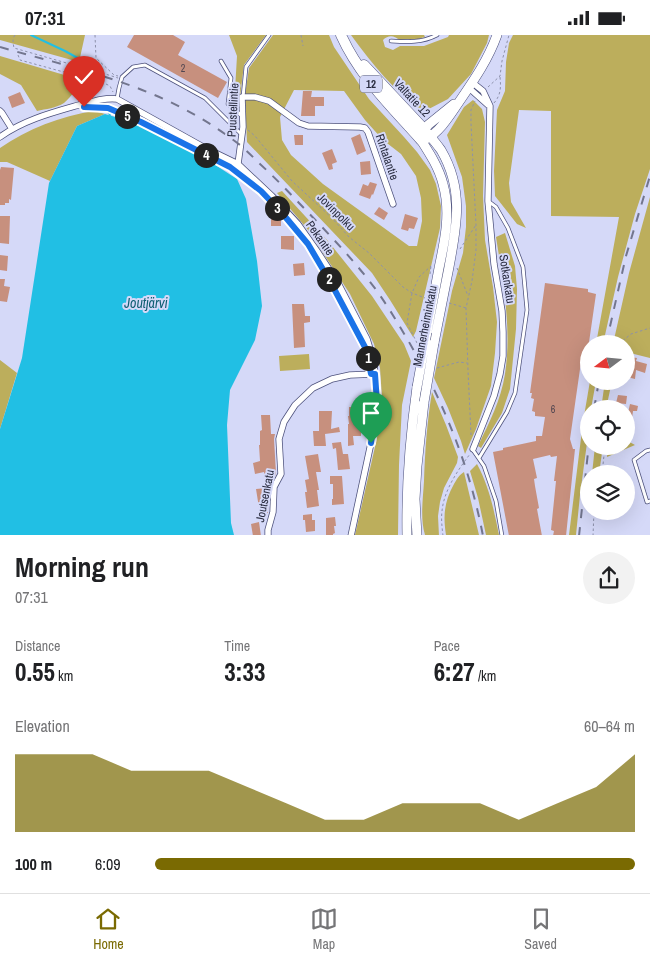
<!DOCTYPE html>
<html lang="en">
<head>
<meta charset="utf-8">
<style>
	:root { --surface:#fff; --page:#f2f2f2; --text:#202124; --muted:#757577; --line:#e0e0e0; --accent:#7a6a02 }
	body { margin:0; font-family:"Archivo Narrow",sans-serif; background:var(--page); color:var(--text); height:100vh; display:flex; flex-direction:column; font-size:19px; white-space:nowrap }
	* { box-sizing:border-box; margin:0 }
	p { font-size:16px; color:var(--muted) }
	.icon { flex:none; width:28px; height:28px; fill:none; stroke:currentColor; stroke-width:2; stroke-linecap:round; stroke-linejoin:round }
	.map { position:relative; height:500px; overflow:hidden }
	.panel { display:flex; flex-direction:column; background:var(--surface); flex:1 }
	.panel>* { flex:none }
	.needle { width:32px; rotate:254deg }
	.controls { position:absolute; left:580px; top:300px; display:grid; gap:10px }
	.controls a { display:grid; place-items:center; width:55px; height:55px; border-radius:50%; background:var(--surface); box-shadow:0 5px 20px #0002; font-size:25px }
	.pin { position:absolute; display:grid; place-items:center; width:42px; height:42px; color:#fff; margin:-51px -21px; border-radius:50% 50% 50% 0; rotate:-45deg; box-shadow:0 0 5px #0007 }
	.pin .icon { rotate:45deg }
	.km { position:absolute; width:25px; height:25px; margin:-12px; border-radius:50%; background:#222; color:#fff; font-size:14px; line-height:25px; text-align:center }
	.round { display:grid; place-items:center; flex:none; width:52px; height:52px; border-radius:26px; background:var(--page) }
	.overview { display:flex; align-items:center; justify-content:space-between; height:85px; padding:0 15px }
	h1 { font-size:28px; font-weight:800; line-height:38px }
	.metrics { display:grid; grid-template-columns:repeat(3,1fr); gap:8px; height:85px; padding:5px 15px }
	.metrics div { display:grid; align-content:center }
	.metrics b { font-size:25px; font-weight:800 }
	.metrics small { font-size:14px; font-weight:400 }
	.metrics p { font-size:14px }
	.chart { height:140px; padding:10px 15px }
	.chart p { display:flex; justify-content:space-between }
	.chart svg { width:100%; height:90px; margin-top:5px; fill:var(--accent); opacity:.7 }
	ul { padding:0 15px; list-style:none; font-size:16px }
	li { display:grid; grid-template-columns:80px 60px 1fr; align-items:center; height:38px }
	li i { height:12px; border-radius:6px; background:var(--accent) }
	.status { display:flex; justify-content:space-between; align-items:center; height:35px; padding:0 25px; background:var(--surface); direction:ltr }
	.status svg { height:14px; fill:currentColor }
	.tabs { display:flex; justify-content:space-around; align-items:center; height:70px; border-top:1px solid var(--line); background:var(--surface); font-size:14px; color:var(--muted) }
	.tabs a { display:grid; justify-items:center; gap:2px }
	.tabs .on { color:var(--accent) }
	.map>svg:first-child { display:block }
</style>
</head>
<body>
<div class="status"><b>07:31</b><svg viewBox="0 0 49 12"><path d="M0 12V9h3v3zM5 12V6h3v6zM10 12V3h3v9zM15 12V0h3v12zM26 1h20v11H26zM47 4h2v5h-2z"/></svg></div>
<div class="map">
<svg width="650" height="501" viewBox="0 0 650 501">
	<rect width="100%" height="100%" fill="#d5d9f8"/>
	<path fill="#bcae5c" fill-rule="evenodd" d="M0 0H85L79 27 0 5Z
		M229 0H266L244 30 240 62 235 55 237 21Z
		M273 0H329L334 12 369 64 404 102 417 117 430 135 436 149 441 171 440 193 416 296 413 302 390 265 372 238 247 107 245 60 249 33ZM294 55 344 56 365 85 383 105 401 119 416 141 421 163 422 186 417 211H409L323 149 291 120 282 105 280 82Z
		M351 0H424L425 2 418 4H411V5L408 4 399 5C394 0 388 0 383 5L385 12 393 15 400 11H424L448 2 449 0H489L487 8 471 39 448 64 423 77C394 56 372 29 351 0Z
		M513 0H650V134L635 179 618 242 603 309H596L619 182 551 181V76L519 75 509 148 511 167 526 193 517 189 495 161 494 136 497 75 505 56 506 27 509 8Z
		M0 21 78 44 83 47 92 45 96 47 92 51C78 46 73 61 64 68 56 73 46 74 37 76L21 50 0 39Z
		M473 65 482 74 485 87 483 161 485 205 493 252 497 287 495 318 491 351 476 394 465 419 461 406 448 373 434 343 452 256 463 218 466 192V171L462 142 447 100 464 72Z
		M94 76 105 79 77 91 50 146 7 127H0V113C27 94 61 81 94 76Z
		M282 156 328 206 372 261 404 309 411 326 402 370 399 430 398 500H355L377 403 382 363 380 333 374 309 350 259 308 195 277 158Z
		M650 162V323L626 317V309H613L629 238Z
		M505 198 515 231 517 254 516 294 510 354 502 378 481 413 478 411C489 388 501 365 505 339 512 293 503 247 496 202Z
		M309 319 310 334 280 336 279 321Z
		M0 325 17 338 0 394Z
		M590 346H596L591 374H589V393L580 460 576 500H569L583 387Z
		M605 346H612L606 374H601Z
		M432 357 446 390 458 422 457 428 444 453 440 467 438 481 439 501 425 500C420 483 423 464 424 446 425 416 427 387 432 357Z
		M626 405 635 410 607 422 608 411H626Z
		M595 411H603L599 439H592Z
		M477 429C489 451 494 475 499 500H486L478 463 470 436Z
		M464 437 479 500H446C443 481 444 467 454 449 457 444 459 440 464 437Z"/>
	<path fill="#21bfe4" d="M105 79 136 88 206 124 237 144 246 164 257 226 262 271 255 305 230 355 227 390 231 488 234 500H0V394L22 323 49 148 77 91Z"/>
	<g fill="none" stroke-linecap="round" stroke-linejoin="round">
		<path stroke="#21bfe4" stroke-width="2" d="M31 0 65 16 94 32
			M107 75 110 80"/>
	</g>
	<path fill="#c7907e" d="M134 0H173L185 7 178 20 227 47 218 63 127 12Z
		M303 56H312L311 62H324V71H315V81H301Z
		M20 57 25 68 12 73 8 62Z
		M360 99 366 116 357 120 351 103Z
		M294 100H303V110H295Z
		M332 114 337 127 332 129 333 134 329 135 322 118Z
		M370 126 371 139 361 140 360 127Z
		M1 132 14 133 11 165 9 164V168H5V170H0V135Z
		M370 147 377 149 373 160 372 159 370 164 359 160 363 149 368 151Z
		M379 172 388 178 384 185 374 179Z
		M405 179 418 183 414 194 409 193 408 196 401 194Z
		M0 181H10L9 209 0 208Z
		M271 183H281V191H271Z
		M281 201H294V215L281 214Z
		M0 220 8 221 7 236 0 235Z
		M304 228 305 240 294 241 293 229Z
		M0 244H5L4 251 10 252 7 267 0 266Z
		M545 248 588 254V257L596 259 586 328 581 327 570 404 573 414H575L566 501H553L554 496 551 495 556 446H554L557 421 551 422 550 420 533 424 537 443 534 444 535 451 539 473 537 474 542 501H509L493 417 503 415V413L536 406V401H542L545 382 535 381V377L532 376 534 364 531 363 532 358H530Z
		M292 269H304L305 281H310V287L304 288 305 312 294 313Z
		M630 322 637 323 636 326 647 329 645 338 636 335 635 344 627 342Z
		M618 360 627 361 626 369 616 368Z
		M630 369 638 371 637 376H633L632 383 627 382Z
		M349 372H362L363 383H361V401H353L354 410 348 411V389H349L348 381H349Z
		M319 376H332L331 394 339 392 340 397 325 399 326 411H314L313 396H319Z
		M261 380H270L271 399H275L274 404 276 438 275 441 265 443 264 437 255 439 253 428 260 426 259 410H260V396L262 395Z
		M341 407 343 419H348L350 434 338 435 336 413 333 414 332 408Z
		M318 419 321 437H316L319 455H317L319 471 307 473 305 457H307L305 445 309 444 305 421Z
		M330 441H342L344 469 332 470V464H333V449H330Z
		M267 453 269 465 268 476V478L260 479 256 454Z
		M312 479V485H315V496L306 497 305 485H303V480Z
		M335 482 336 491H334L335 498 333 499V501H326V483Z
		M259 487 261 501H253L251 489Z"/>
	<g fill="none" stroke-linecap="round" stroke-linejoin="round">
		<defs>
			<path id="lane" d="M391 6C407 7 422 8 437 0
				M221 26 231 43 228 69 242 81
				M243 62 246 32 269 0
				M117 64 119 53 122 42 133 32 145 30 205 63 242 100
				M473 415 484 431 496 466 502 501
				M650 415 646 416 634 425 647 467 650 466
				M479 423 507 377 515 358 527 275 523 232 508 193 496 172 488 166"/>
			<path id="street" d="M473 48 483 56 490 71 488 166 494 229 502 276 503 297V321L500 339 494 361 473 414
				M469 53 488 70
				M0 76 2 78 12 94
				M0 102C24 85 51 78 79 70 91 67 105 62 117 64L205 113 238 129 272 161 298 189 317 216 338 248 367 304 373 324 375 339 377 367 371 408 351 501
				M238 129 243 92 242 62H255L269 66 299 88 308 91 360 92 365 93 368 97 393 169
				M268 501V495L273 477 274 452 281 439 279 404 284 387 295 370 313 353 332 344 350 340 375 339"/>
			<path id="primary" d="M424 94C430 101 436 108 441 115 464 154 457 190 449 232 444 258 439 283 434 308
				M422 99 428 90 454 69
				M426 104C440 97 450 80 459 67 474 45 488 25 497 0
				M421 105C430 119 439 133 443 149 451 177 445 205 439 233 435 254 431 275 427 297
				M407 501C406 450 410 402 417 352
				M417 501 415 464 417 431 424 367"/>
			<path id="highway" d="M341 0C360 42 391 71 421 105
				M364 30 424 94"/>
		</defs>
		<use href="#lane" stroke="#4d517c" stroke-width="4.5"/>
		<use href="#street" stroke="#4d517c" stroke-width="7"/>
		<use href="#primary" stroke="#4d517c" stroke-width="10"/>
		<use href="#highway" stroke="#4d517c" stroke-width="11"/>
		<path stroke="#8d91ab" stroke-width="1" stroke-dasharray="2.5 2.5" stroke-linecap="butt" d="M15 0C12 4 13 8 14 13L70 29 83 32 118 43
			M95 0 96 23 114 40 118 41
			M301 0 303 11
			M18 20 20 25 60 36 94 43 110 51 113 57
			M488 52 500 41 502 26 509 0
			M494 68C501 60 501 52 500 42
			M93 73H108L141 87 184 109
			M248 95 255 101 292 146 332 183 349 202 369 218 403 252 412 258 425 263
			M230 132 240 140
			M460 214 476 190
			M457 233 468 261
			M430 239 431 231
			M449 268 466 273
			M417 308 407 288 412 258 419 242 431 231
			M619 309 631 299 650 293
			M437 333 459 327 467 328
			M471 400 468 335 466 273 472 246 476 215V190L471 88V75L475 66
			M602 439 605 411
			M443 501C442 492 441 484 442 476 444 455 458 435 470 419
			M593 501 594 476"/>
		<use href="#lane" stroke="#fff" stroke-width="3"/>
		<use href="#street" stroke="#fff" stroke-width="5.5"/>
		<use href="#primary" stroke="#fff" stroke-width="9"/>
		<use href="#highway" stroke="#fff" stroke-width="10"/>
		<path stroke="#73768e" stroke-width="2" stroke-dasharray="9 9" stroke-linecap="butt" d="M0 12C63 30 128 44 186 75 205 85 223 97 240 110 247 116 253 122 259 128 273 141 286 154 299 168 326 196 354 225 377 256 389 273 399 290 409 307 444 368 470 432 483 501
			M606 309 626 221 650 141
			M594 374 599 346
			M579 501 589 408"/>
		<defs>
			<path id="primary-bridge" d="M417 352 427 297
				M424 367 434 308"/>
		</defs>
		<use href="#primary-bridge" stroke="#4d517c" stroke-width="10" stroke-linecap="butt"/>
		<use href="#primary-bridge" stroke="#fff" stroke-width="9"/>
	</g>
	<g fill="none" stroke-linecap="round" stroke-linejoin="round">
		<defs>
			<path id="route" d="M84 72 108 73 141 87 230 132 261 156 282 178 308 209 331 248 366 314 371 339H375L377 368 371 408"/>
		</defs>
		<use href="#route" stroke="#fff" stroke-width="10"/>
		<use href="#route" stroke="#1a73e8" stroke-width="6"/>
	</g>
	<g text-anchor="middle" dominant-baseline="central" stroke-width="4" stroke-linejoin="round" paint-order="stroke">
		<g font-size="10" fill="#514650">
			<text x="183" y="33">2</text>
			<text x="553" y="374">6</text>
		</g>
		<rect fill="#d5d9f8" stroke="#5d6177" stroke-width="1" x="360" y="40.5" width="22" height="17" rx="4"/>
		<g font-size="11" font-weight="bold" fill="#2a2d40">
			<text x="371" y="49">12</text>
		</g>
		<g font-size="12" fill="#2a2d40" stroke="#d5d9f8">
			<text transform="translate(412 63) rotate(47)">Valtatie 12</text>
			<text transform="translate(233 75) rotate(-87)">Puustellintie</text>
			<text transform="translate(387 122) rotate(71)">Rintalantie</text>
			<text transform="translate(336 177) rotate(45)">Jovinpolku</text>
			<text transform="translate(320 203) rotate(55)">Pekantie</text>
			<text transform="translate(507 244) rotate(81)">Sotkankatu</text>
			<text transform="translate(425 291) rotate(-79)">Mannerheiminkatu</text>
			<text transform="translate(265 461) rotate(-79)">Joutsenkatu</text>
		</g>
		<g font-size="14" font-style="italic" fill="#0e5e71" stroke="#d5d9f8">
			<text x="146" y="268">Joutjärvi</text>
		</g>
	</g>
</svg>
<div class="controls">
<a><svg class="needle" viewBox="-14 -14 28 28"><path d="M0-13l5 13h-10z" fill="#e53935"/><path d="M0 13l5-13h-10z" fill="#757577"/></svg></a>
<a><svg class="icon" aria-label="locate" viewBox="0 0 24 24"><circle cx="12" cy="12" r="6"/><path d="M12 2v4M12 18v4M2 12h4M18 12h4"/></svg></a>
<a><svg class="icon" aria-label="layers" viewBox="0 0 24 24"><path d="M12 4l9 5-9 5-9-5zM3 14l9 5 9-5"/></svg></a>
</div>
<div class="pin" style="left:371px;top:408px;background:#1e9e55"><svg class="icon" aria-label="arrive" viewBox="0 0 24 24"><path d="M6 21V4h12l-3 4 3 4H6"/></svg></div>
<div class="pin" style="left:84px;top:72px;background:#d93025"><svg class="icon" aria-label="check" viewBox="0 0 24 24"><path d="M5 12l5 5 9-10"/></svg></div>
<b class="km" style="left:368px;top:323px">1</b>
<b class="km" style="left:329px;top:244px">2</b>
<b class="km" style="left:277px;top:173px">3</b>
<b class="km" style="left:206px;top:120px">4</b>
<b class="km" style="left:127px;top:81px">5</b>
</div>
<section class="panel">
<div class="overview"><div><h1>Morning run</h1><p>07:31</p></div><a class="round"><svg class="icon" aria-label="share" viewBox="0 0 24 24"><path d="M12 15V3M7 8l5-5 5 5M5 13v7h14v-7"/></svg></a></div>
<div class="metrics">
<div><p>Distance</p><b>0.55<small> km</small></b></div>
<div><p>Time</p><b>3:33</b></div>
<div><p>Pace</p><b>6:27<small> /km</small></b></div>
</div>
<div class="chart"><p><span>Elevation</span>60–64 m</p>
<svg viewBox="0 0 160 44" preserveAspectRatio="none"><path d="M0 44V6L10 6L20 6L30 14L40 14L50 14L60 22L70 30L80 38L90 38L100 30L110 30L120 30L130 38L140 30L150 22L160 6V44z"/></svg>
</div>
<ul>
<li><b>100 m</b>6:09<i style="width:100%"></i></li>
</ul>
</section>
<nav class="tabs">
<a class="on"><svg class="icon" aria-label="home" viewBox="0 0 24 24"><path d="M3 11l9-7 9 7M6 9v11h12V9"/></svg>Home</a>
<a><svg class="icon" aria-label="map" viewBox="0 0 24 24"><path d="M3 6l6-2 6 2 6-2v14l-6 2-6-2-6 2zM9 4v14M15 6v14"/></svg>Map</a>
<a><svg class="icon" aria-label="saved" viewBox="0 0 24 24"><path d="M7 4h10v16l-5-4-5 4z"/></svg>Saved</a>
</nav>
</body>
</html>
